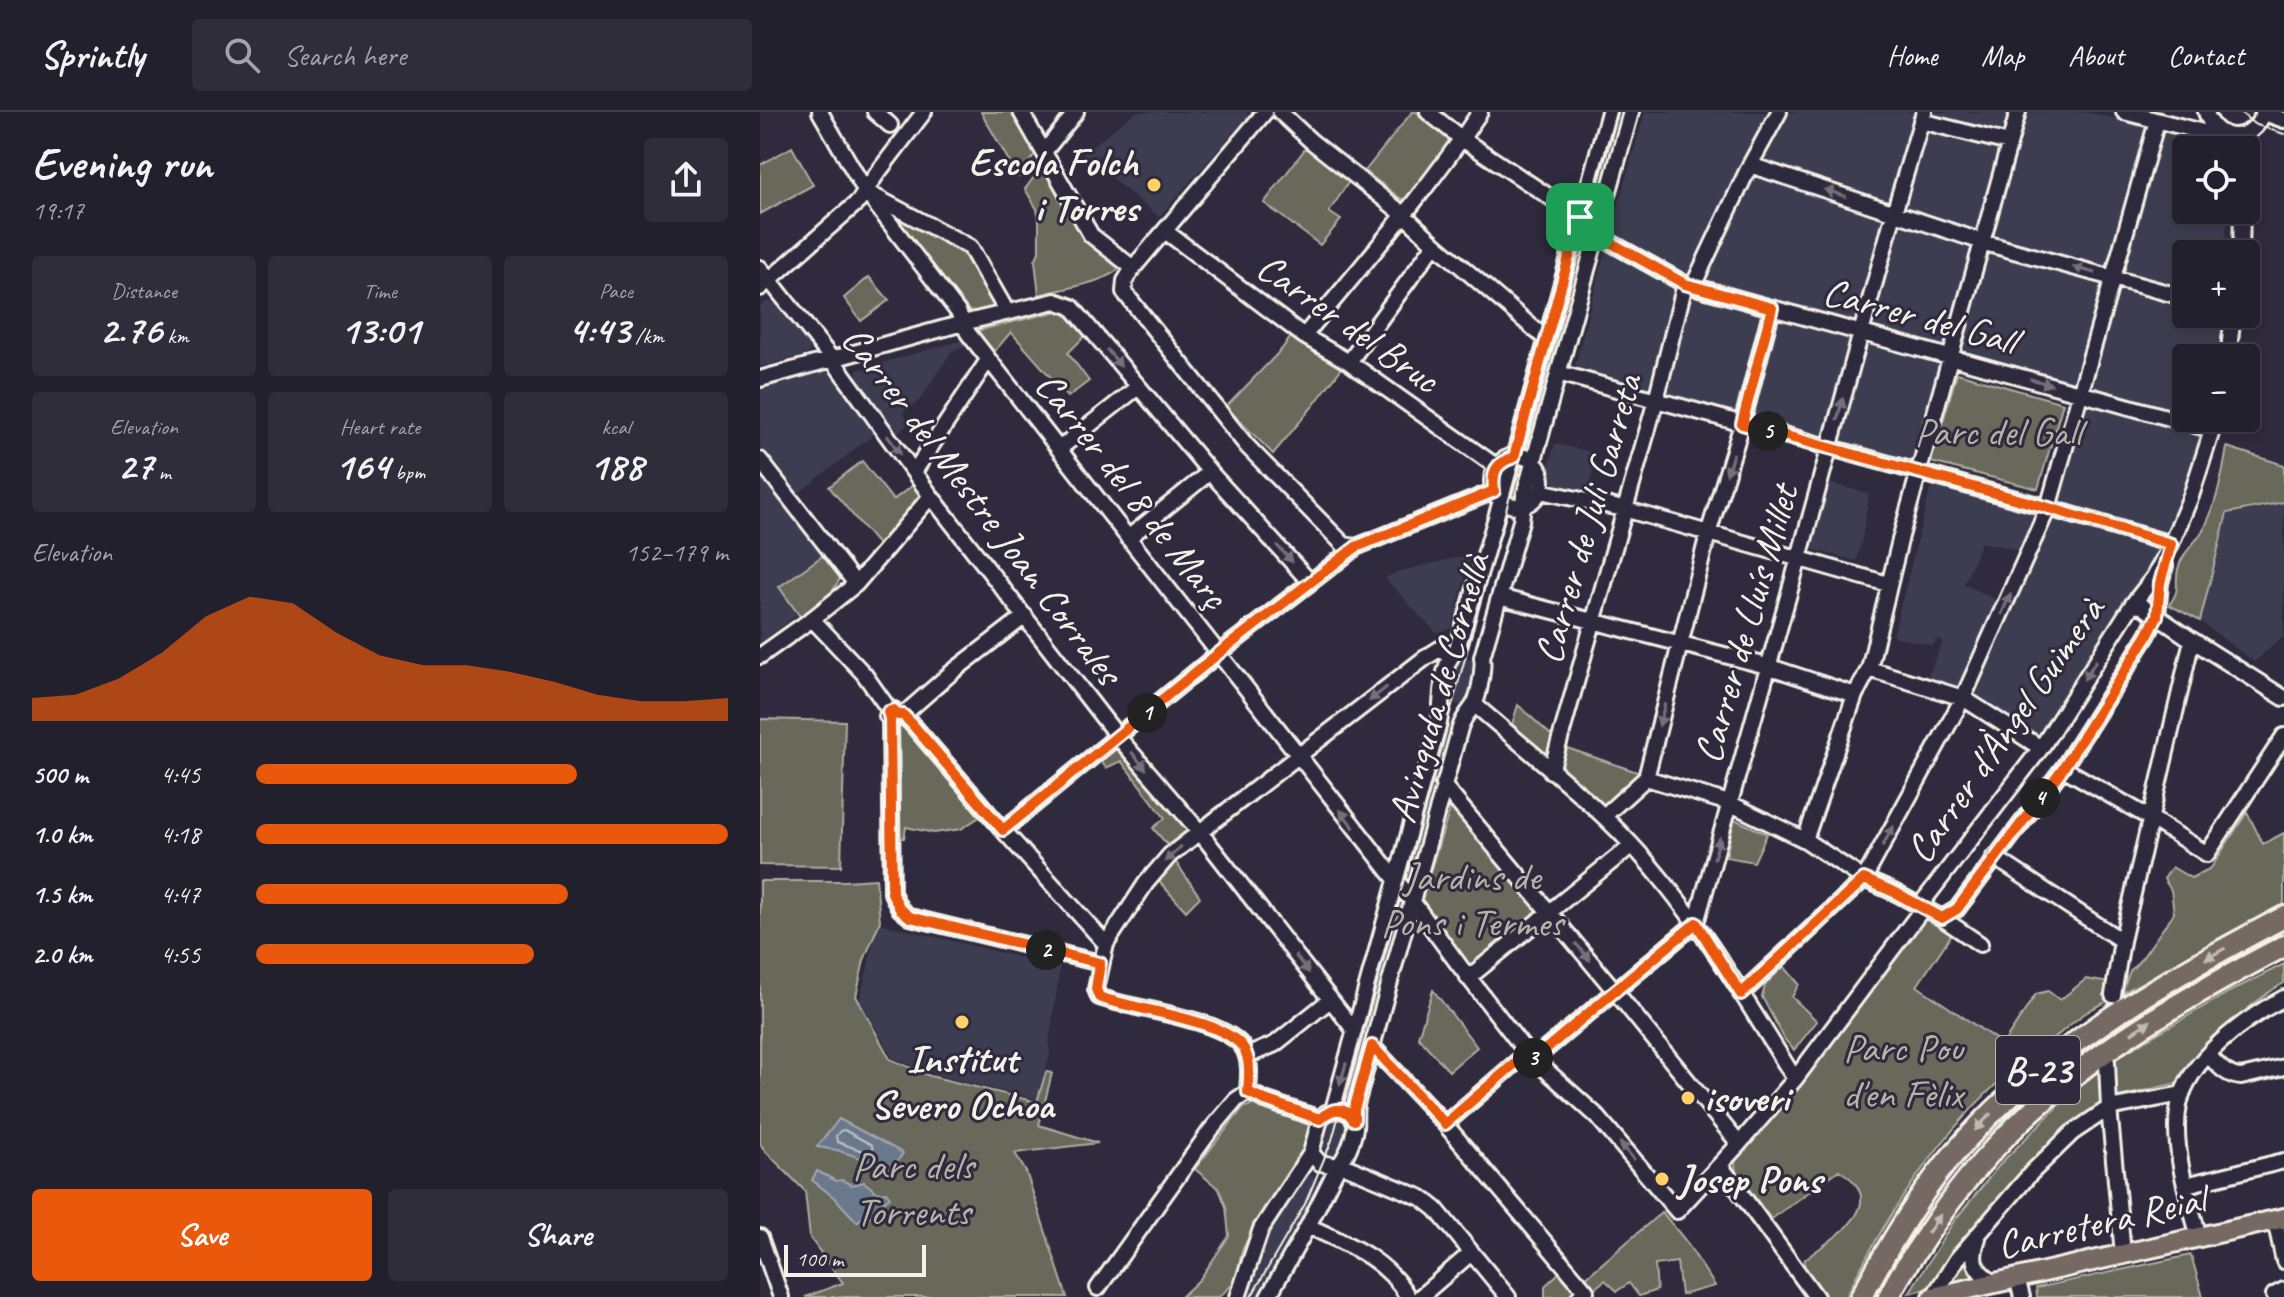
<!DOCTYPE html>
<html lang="en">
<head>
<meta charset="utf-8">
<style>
	:root { --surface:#23202e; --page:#2f2d3a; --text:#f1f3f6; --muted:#a3a3aa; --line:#403e4a; --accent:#ea580c }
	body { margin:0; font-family:Caveat,sans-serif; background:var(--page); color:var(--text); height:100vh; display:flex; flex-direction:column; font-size:30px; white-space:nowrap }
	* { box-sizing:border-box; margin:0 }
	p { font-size:26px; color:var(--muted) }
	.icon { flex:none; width:44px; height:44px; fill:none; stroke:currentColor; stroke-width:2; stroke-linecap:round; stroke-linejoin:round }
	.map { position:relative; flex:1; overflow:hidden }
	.side { display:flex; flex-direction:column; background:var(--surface); width:760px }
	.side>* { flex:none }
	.buttons { position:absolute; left:1412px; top:24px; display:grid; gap:16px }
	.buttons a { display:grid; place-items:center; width:88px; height:88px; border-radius:8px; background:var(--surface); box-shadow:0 4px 12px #0003,0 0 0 2px var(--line); font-size:40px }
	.scale { position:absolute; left:24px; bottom:20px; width:142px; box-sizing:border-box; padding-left:8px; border:4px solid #f4f1e8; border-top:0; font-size:22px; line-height:28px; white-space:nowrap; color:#f4f1e8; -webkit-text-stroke:6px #2f2a3d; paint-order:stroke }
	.pin { position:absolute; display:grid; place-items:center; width:68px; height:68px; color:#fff; margin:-34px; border-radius:16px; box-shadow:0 4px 12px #0006 }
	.km { position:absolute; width:40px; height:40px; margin:-20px; border-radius:50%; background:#222; color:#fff; font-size:22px; line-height:40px; text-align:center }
	.round { display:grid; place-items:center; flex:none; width:84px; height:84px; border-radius:8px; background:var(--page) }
	.headline { display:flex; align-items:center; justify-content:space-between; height:136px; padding:0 32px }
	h1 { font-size:44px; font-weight:600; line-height:60px }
	.stats { display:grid; grid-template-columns:repeat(3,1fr); gap:12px; height:136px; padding:8px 32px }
	.stats div { display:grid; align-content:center; border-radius:8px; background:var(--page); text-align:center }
	.stats b { font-size:40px; font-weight:600 }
	.stats small { font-size:22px; font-weight:400 }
	.stats p { font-size:22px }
	.chart { height:224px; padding:16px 32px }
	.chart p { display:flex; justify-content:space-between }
	.chart svg { width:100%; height:144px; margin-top:8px; fill:var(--accent); opacity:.7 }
	.button { display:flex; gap:16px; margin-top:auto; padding:16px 32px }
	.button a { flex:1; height:92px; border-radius:8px; background:var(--accent); color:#fff; font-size:32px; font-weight:600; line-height:92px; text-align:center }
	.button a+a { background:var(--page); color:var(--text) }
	ul { padding:0 32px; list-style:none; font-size:26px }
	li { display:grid; grid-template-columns:128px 96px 1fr; align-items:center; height:60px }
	li i { height:20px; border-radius:10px; background:var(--accent) }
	header { display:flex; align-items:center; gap:48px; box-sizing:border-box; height:112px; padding:0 40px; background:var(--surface); border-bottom:2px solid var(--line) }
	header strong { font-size:38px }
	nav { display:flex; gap:44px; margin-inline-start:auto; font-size:28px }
	.search { width:560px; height:72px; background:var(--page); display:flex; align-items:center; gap:20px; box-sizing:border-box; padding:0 28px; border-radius:8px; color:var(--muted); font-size:30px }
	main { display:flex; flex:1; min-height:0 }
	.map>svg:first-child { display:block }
</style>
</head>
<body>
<header>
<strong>Sprintly</strong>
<div class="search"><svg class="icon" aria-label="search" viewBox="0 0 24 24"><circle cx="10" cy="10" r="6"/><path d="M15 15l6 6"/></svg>Search here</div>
<nav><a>Home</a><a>Map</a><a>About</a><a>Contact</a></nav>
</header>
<main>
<section class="side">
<div class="headline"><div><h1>Evening run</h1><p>19:17</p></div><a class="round"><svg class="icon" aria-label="share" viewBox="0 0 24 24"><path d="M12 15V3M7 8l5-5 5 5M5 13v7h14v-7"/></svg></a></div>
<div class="stats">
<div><p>Distance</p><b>2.76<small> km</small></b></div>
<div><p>Time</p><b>13:01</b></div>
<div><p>Pace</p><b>4:43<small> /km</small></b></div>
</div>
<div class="stats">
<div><p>Elevation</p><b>27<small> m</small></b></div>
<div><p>Heart rate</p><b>164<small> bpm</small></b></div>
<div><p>kcal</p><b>188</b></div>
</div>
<div class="chart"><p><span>Elevation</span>152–179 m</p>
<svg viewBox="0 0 160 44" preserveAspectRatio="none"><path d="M0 44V37L10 36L20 31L30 23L40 12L50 6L60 8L70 17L80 24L90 27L100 27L110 29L120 32L130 36L140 38L150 38L160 37V44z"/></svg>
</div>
<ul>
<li><b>500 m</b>4:45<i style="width:68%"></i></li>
<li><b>1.0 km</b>4:18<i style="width:100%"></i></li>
<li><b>1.5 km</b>4:47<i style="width:66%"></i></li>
<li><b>2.0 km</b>4:55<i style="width:59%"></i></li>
</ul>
<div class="button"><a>Save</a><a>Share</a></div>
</section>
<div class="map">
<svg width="1524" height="1185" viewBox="0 0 1524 1185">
	<rect width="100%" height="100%" fill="#2f2a3d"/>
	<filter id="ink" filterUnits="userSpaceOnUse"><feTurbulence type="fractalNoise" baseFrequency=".0125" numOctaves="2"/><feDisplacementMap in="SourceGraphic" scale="16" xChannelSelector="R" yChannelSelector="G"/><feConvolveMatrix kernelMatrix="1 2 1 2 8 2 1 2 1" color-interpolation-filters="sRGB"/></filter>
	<g filter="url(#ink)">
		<path fill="#3e3c51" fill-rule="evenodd" d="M376 0H487V5L399 105 322 42Z
			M885 0H1326L1452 28 1459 38H1426V98H1468L1465 142H1426V202H1463L1462 246H1426V306H1452L1419 400 1399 439 1283 625 1223 590 1168 564 1183 529 1177 527 1173 534 1133 524 1170 379 1178 375 1274 401 1277 406 1284 389 1310 287 1188 257 1164 358 815 254 845 137ZM1221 430 1266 440 1240 490 1204 472Z
			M5 190H12L17 194 50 234 49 242 0 255V194Z
			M796 209 807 212 774 333 763 330Z
			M203 228 208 234 192 239 160 288 142 301 150 311 136 322 95 269 97 258Z
			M71 258 118 319 38 382 0 334V276Z
			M795 332 837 341 827 383 800 377 792 369 789 352Z
			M0 359 65 442 19 475 38 502 0 531Z
			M1066 370 1109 382 1102 427 1096 449 1051 437Z
			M1524 390V524L1494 550 1440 509 1467 401Z
			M703 444 710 447 691 517 676 521 625 466 637 460Z
			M704 545 713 547 716 551V560L708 589 699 593 690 590 687 581 696 549Z
			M681 623 692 626 652 770 641 767Z
			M118 811 300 855 289 931 290 944 284 960 279 988 184 965 133 946 100 888Z
			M629 811 640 814 591 993 580 989Z
			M576 1005 586 1009 588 1014 582 1036 574 1043 566 1041 561 1031 568 1009Z
			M547 1061 564 1071 503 1185H484L507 1119Z"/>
		<path fill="#67695a" stroke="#aeada1" stroke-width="2" d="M221 0H256L278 38 258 65Z
			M652 0H657L685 22 689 27V34L649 86 641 87 605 59Z
			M551 29 592 65 569 100 581 108 560 133 504 91Z
			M32 35 53 73 0 102V53Z
			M284 52 363 154C344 172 304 176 279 183L275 149 279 140V108L277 97 265 77Z
			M124 93 210 140 241 194 211 201Z
			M109 165 129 188 101 209 84 186Z
			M302 198 325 224 308 241 329 269 308 285 251 220 234 240 216 219Z
			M533 222 581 257 553 294 513 342 466 295 521 238Z
			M1197 261 1303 291 1278 377 1171 350Z
			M1467 335 1524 353V390L1467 401 1440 509 1409 493C1422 475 1414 474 1418 457 1422 440 1438 429 1445 415 1457 390 1463 361 1467 335Z
			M102 349 133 388 157 370 167 384 119 434 69 375Z
			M65 442 78 457 80 467 73 478 42 507 19 475Z
			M758 593 804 635 880 661 843 697 752 612Z
			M0 607 85 609 81 754 0 753Z
			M143 612 224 702 201 717 174 721 146 715 144 726H135L133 616Z
			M359 627 434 719 409 735 393 716 405 706 361 649 346 656 337 644Z
			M692 691 785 800 710 861 658 797Z
			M1487 700 1503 732 1524 721V792L1361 882 1370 859 1382 846 1414 801 1411 778 1404 767 1412 755 1431 766 1451 756Z
			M974 707 1007 722 994 750 966 745Z
			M413 746 440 785 426 799 394 764Z
			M116 767 120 809 104 848 96 884 130 947 170 964 277 990 286 960 292 961 279 1013 338 1031 255 1041 266 1060 307 1185H45L83 1171 50 1126 45 1079 4 1038 0 1031V769H84Z
			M1164 804 1192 822 1157 874 1243 932 1276 882 1288 879 1300 888 1326 867 1350 871 1347 890C1324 898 1306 917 1287 932 1275 941 1263 949 1252 958 1183 1017 1125 1104 1086 1185H1061L1043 1157 1045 1147C1073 1126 1134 1092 1079 1058L1010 1108 976 1062 975 1050Z
			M1022 852 1039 872 1032 885 1057 909 1034 938 1025 928 1002 885 1005 874Z
			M1524 852V871L1509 880 1452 925 1425 969 1359 985 1324 1004 1274 1050 1223 1111 1217 1165 1149 1181 1194 1109 1241 1051 1305 987 1342 956 1381 931 1469 880Z
			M673 878 717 935 689 959 658 925Z
			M493 992 550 1010 543 1043 495 1112 482 1139 475 1170 459 1185H421L440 1167 469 1124 466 1095 459 1077 435 1057 483 996Z
			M902 1100 925 1128 955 1174 921 1183 917 1150 895 1153 897 1178 879 1184 869 1171 857 1179 845 1168 824 1185H785V1174L803 1157 817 1173Z
			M1431 1143 1443 1185H1277L1276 1176Z"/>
		<path fill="#69788d" stroke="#a1a8b1" stroke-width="2" d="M79 1007 143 1041 132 1057 77 1038 57 1035Z
			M57 1059 76 1069 82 1068 92 1073 104 1070 118 1081 126 1080 130 1085 116 1096 112 1104 100 1107 97 1110 76 1087 52 1068Z"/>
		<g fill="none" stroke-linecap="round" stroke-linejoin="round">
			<path stroke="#bcc1c4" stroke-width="2" d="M84 1018 112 1033 113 1039 109 1041 77 1030 76 1024 80 1019Z"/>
			<path stroke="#4d4857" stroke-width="14" stroke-dasharray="14 7" stroke-linecap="butt" d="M1348 942 1353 883"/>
			<defs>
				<path id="minor" d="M60 0 106 80 198 200 208 221 644 778 699 853 767 941 837 1004 917 1099 979 1032 1035 967 1163 796 1165 787 1281 636 1372 493 1394 465 1411 432 1431 384 1456 306
					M115 0 130 13
					M261 0 331 123 373 156
					M505 0 373 156 365 169 364 180 487 334 584 433 596 435
					M520 0 551 29 643 102 675 132 786 227
					M668 0 702 27 820 105 837 123 925 172 1453 318
					M1364 0 1443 20 1463 21
					M1446 0C1456 33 1493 31 1504 0
					M1504 1 1524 8
					M1161 9 1249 31
					M284 40 316 0
					M990 53 1232 133 1426 186
					M110 82 210 135 247 200
					M405 119 544 224 589 250 737 355
					M1481 142 1482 98
					M0 156 72 247 171 384 358 625 439 719 595 919
					M933 174 990 53 1019 0
					M0 176 99 89 116 63 164 0
					M544 224C604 151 667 79 720 0
					M1468 246 1473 202
					M589 250 675 132
					M798 261 1282 394 1411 432
					M0 267 203 211 295 189 312 195 450 360 550 470
					M299 337 378 275
					M732 369a25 25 0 1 1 50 0a25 25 0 1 1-50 0Z
					M0 348 96 472
					M154 360 228 248
					M780 379 864 397 1128 472
					M368 426 450 360
					M739 485 1007 554 1095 583
					M1372 493 1382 494 1432 528 1524 586
					M52 507 104 562 130 599
					M0 544 52 507 96 472 171 384
					M1109 557 1203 586 1281 636
					M714 592C766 637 824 682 870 731 936 801 984 886 1035 967
					M130 599 127 604 130 607 132 781 140 797 150 805 340 851
					M130 599 134 598 137 603H143L152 612 243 718 346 832
					M143 603 191 561 265 504
					M1303 656 1390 706 1447 742 1524 624
					M791 659 896 288 925 172
					M886 666 969 691 1045 728 1104 767 1136 781 1182 806 1220 832
					M683 673 855 879 979 1032
					M844 704 886 666 948 422 982 312 1012 196
					M243 718 459 541 596 435 734 379
					M1045 728 1095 583 1109 557 1141 424 1258 0
					M1234 745 1362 829
					M1182 806 1197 797 1303 656 1387 524 1397 504 1400 471 1405 454
					M708 866 872 733
					M981 882 1104 767 1203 586 1288 396 1397 9
					M1353 883 1362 829 1432 528
					M612 934 685 1012 826 1179 819 1185
					M1448 943C1458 953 1466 964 1481 965L1524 955
					M487 944 515 932 570 888
					M774 947 936 811 1039 446 1134 101 1164 0
					M1347 950 1349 996 1363 1142
					M488 980C489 965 491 950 484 937 466 906 373 898 339 885L336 877 346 832 386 771 410 743 665 546 681 536 690 545
					M488 980 505 988 560 1007
					M573 998 679 612C683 588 679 555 697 537L754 345 849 0
					M685 1012 767 941
					M551 1041 560 1051 578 1054
					M580 1052 662 1086 676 1097 748 1185
					M960 1053 1056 1185
					M1426 1073 1524 1049
					M1515 1108 1524 1149
					M548 1114C587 1132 626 1146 648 1185
					M0 1125 21 1185
					M1439 1125C1428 1086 1411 1032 1419 993 1428 947 1486 906 1524 886
					M1218 1126C1210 1150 1214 1156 1233 1171
					M1257 1166 1262 1185
					M338 1176 450 1019 476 988 488 980
					M1514 1183 1524 1178
					M478 1185 501 1117 551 1041 560 1007 566 1001 578 997 589 1001 594 1008
					M508 1185 548 1114 578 1054C586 1045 593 1029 595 1016 596 1007 594 998 597 989L700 616C703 606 708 601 714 593 719 584 724 555 722 545L761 409 764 384 871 0
					M660 1185 711 1141
					M1173 1185 1197 1147 1272 1060 1312 1021 1349 996 1422 982"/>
				<path id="major" d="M1173 1185 1524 1106"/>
				<path id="highway" d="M1101 1185C1126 1139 1153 1092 1186 1051 1277 940 1399 871 1524 805
					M1129 1185C1138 1163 1154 1143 1167 1123 1258 982 1380 910 1524 834"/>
			</defs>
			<use href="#minor" stroke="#f4f1e8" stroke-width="20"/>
			<use href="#major" stroke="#f4f1e8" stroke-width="24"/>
			<use href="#highway" stroke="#f4f1e8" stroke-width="26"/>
			<use href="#minor" stroke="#2f2a3d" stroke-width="14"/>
			<use href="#major" stroke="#766964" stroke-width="18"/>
			<use href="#highway" stroke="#766964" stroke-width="20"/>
			<path stroke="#f4f1e8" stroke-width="2" d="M1480 0 1494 12 1524 22
				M491 1185 545 1092 572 1028 856 0"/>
		</g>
		<defs><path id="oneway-solid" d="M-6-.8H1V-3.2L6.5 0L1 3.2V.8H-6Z" transform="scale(2)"/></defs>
		<g fill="#747079">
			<use href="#oneway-solid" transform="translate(1075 81) rotate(-162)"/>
			<use href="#oneway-solid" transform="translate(1324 158) rotate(-164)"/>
			<use href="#oneway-solid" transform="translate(354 246) rotate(51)"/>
			<use href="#oneway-solid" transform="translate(1281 270) rotate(16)"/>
			<use href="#oneway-solid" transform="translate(1080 297) rotate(-75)"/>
			<use href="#oneway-solid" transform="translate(134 333) rotate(54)"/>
			<use href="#oneway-solid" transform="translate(970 352) rotate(107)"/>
			<use href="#oneway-solid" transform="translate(525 442) rotate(47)"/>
			<use href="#oneway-solid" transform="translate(1246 492) rotate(-66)"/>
			<use href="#oneway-solid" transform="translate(1330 558) rotate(123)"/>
			<use href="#oneway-solid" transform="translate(618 582) rotate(142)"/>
			<use href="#oneway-solid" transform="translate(902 603) rotate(104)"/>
			<use href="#oneway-solid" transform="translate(379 649) rotate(50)"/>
			<use href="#oneway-solid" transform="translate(587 707) rotate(-128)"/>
			<use href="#oneway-solid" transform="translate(1128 724) rotate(-61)"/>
			<use href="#oneway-solid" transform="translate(957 736) rotate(-75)"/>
			<use href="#oneway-solid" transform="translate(413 742) rotate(137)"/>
			<use href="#oneway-solid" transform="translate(823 840) rotate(50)"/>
			<use href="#oneway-solid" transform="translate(542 852) rotate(52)"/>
			<use href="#oneway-solid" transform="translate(583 962) rotate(106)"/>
			<use href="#oneway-solid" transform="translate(867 1039) rotate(-130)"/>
		</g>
		<g fill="#c2bbb3">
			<use href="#oneway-solid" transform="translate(1455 842) rotate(151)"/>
			<use href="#oneway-solid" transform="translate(1381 915) rotate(-32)"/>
			<use href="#oneway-solid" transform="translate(1223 1010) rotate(133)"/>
			<use href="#oneway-solid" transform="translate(1174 1112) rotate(-56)"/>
		</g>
	</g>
	<g fill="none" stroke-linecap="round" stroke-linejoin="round" filter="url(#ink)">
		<defs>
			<path id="route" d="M820 105 837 123 925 172 1012 196 982 312 1282 394 1411 432 1400 471 1397 504 1387 524 1303 656 1197 797 1182 806 1136 781 1104 767 981 882 936 811 774 947 767 941 685 1012 612 934 594 998V1008C585 994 572 995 560 1007L505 988 488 980C489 965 491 950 484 937 466 907 373 898 339 885L336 877 340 851 150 805 140 797 132 781 130 607 128 600 134 598 137 603H143L152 612 243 718 459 541 596 435 734 379C732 360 735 351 754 345Z"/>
		</defs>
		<use href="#route" stroke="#fff" stroke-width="16"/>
		<use href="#route" stroke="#ea580c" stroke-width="10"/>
	</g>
	<g fill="#ffd166" stroke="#2f2a3d" stroke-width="3">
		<circle cx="394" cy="73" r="8"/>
		<circle cx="202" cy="910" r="8"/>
		<circle cx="928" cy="986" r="8"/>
		<circle cx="902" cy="1067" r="8"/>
	</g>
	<g text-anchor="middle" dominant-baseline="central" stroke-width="6" stroke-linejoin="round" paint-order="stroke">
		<rect fill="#2f2a3d" stroke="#b9b5b5" stroke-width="2" x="1236" y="924" width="84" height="68" rx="6"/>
		<g font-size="38" font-weight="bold" fill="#f4f1e8">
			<text x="1278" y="958">B-23</text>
		</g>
		<g font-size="40" font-weight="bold" fill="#f4f1e8" stroke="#2f2a3d" text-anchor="start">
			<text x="378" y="50" text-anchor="end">Escola Folch<tspan x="378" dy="46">i Torres</tspan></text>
			<text x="202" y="947" text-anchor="middle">Institut<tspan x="202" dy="46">Severo Ochoa</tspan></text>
			<text x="944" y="986">isoveri</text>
			<text x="918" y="1067">Josep Pons</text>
		</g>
		<g font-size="40" fill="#f4f1e8" stroke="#2f2a3d">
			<text transform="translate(1160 204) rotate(15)">Carrer del Gall</text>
			<text transform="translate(588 211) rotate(35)">Carrer del Bruc</text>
			<text transform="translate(372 378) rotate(52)">Carrer del 8 de Març</text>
			<text transform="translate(222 393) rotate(53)">Carrer del Mestre Joan Corrales</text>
			<text transform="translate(828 407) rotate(-74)">Carrer de Juli Garreta</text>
			<text transform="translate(986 512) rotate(-74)">Carrer de Lluís Millet</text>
			<text transform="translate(679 576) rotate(-74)">Avinguda de Cornellà</text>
			<text transform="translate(1245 618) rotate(-55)">Carrer d'Àngel Guimerà</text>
			<text transform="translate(1341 1110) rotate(-13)">Carretera Reial</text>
		</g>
		<g font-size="40" fill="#b5b4a8" stroke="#2f2a3d">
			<text x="1238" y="320">Parc del Gall</text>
			<text x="712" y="765">Jardins de<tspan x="712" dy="46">Pons i Termes</tspan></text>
			<text x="1143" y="936">Parc Pou<tspan x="1143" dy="46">d'en Fèlix</tspan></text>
			<text x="153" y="1054">Parc dels<tspan x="153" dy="46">Torrents</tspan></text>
		</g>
	</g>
</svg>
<div class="buttons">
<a><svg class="icon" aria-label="locate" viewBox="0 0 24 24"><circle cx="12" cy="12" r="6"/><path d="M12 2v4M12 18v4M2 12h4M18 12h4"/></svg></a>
<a>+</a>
<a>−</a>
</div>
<div class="scale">100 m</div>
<div class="pin" style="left:820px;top:105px;background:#1e9e55"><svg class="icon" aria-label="arrive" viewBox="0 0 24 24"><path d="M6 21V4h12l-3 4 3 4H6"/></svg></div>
<b class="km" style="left:387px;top:601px">1</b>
<b class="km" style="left:286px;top:838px">2</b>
<b class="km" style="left:773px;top:946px">3</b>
<b class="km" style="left:1280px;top:686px">4</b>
<b class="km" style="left:1008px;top:319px">5</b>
</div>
</main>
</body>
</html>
